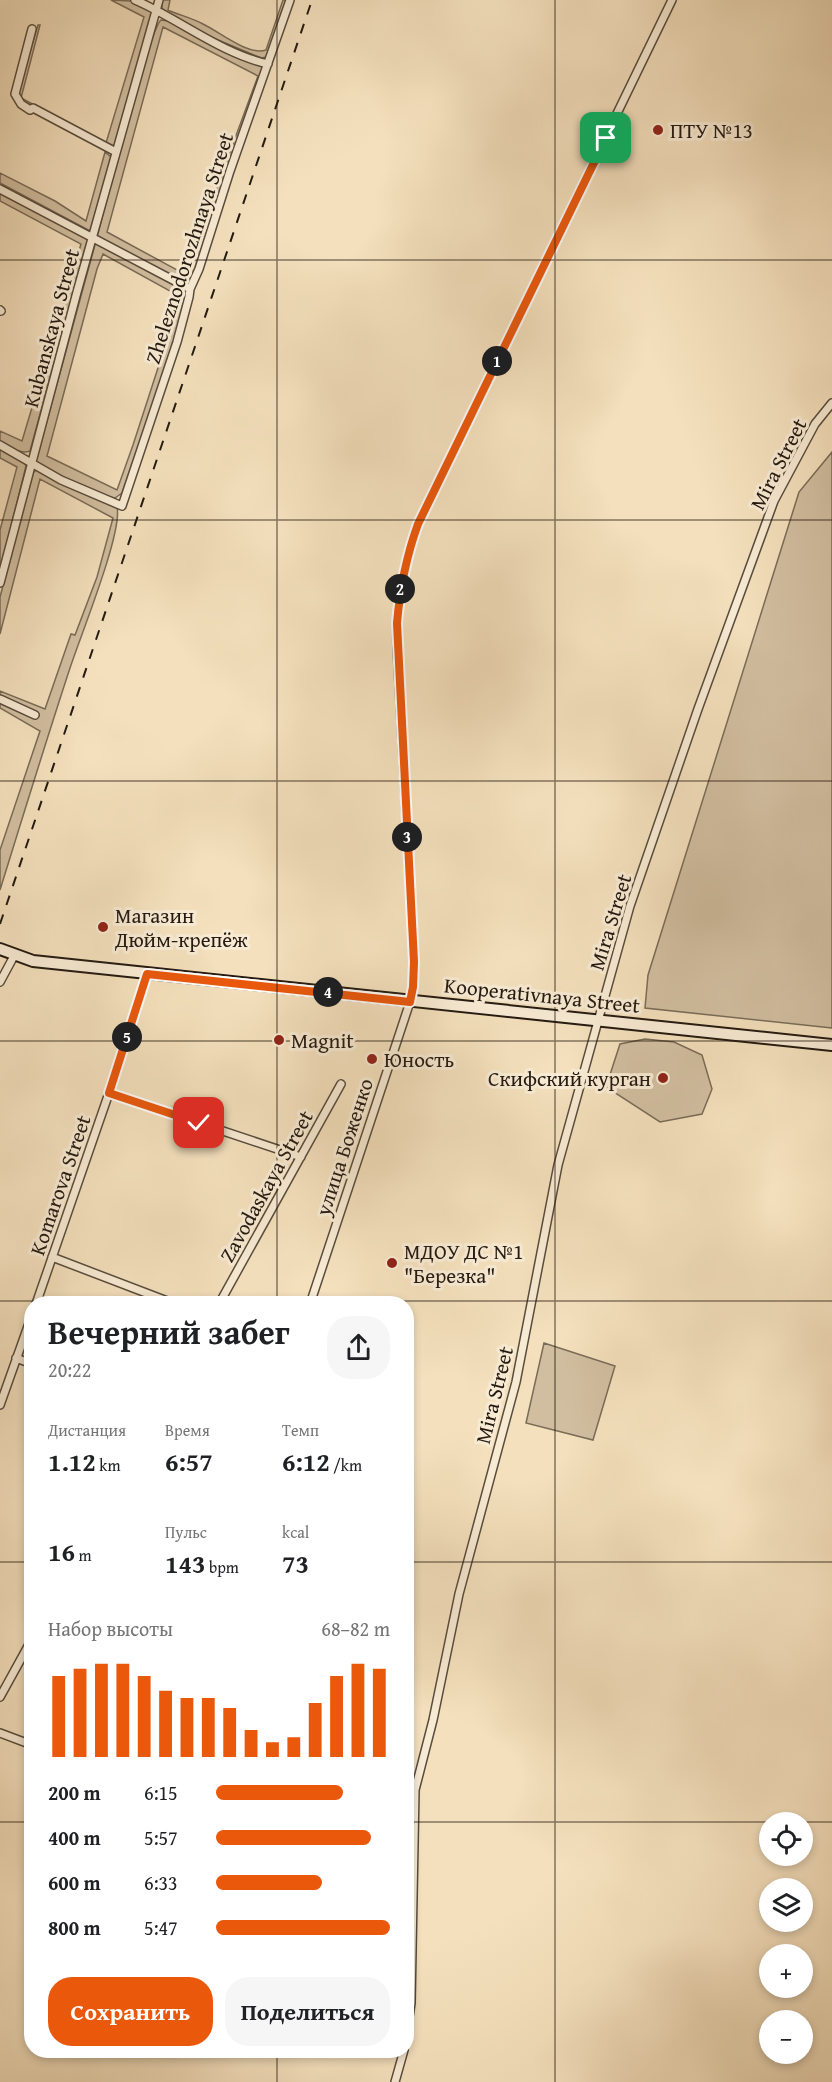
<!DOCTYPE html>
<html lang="ru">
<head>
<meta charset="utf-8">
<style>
	:root { --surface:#fff; --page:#f6f6f6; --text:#202124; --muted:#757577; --accent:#ea580c }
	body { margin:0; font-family:"Gentium Book Plus",serif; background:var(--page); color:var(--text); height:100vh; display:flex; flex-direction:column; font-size:22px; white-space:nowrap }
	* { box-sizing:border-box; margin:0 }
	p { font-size:20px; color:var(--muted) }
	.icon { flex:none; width:33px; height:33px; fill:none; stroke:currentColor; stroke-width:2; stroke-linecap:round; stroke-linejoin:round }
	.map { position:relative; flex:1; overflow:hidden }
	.details { position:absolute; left:24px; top:1296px; width:390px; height:762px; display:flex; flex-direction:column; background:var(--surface); border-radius:24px; box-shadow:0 3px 9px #0003 }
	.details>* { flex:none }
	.controls { position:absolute; left:759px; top:1812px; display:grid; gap:12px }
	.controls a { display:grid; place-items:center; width:54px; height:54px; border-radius:50%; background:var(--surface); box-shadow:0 3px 9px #0003; font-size:30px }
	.pin { position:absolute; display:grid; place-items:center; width:51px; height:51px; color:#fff; margin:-26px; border-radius:12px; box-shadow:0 3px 9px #0006 }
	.km { position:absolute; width:30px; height:30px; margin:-15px; border-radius:50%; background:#222; color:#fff; font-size:16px; line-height:30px; text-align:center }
	.round { display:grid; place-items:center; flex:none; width:63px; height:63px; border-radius:24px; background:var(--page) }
	.headline { display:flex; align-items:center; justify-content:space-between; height:102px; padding:0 24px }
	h1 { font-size:33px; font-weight:700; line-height:45px }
	.metrics { display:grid; grid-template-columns:repeat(3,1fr); gap:9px; height:102px; padding:6px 24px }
	.metrics div { display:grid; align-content:center }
	.metrics b { font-size:26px; font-weight:700 }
	.metrics small { font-size:16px; font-weight:400 }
	.metrics p { font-size:16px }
	.chart { height:168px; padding:12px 24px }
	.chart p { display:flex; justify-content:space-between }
	.chart svg { width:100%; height:108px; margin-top:6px; stroke:var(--accent); stroke-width:6 }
	.primary-button { display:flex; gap:12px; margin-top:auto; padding:12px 24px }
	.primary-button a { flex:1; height:69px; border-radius:24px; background:var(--accent); color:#fff; font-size:24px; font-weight:700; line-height:69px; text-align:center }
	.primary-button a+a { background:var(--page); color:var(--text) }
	ul { padding:0 24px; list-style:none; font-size:20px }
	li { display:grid; grid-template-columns:96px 72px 1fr; align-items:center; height:45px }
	li i { height:15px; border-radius:8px; background:var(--accent) }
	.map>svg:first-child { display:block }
</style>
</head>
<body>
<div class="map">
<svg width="832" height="2082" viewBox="0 0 832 2082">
	<rect width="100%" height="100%" fill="#f4e0bd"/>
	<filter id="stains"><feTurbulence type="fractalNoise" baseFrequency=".00333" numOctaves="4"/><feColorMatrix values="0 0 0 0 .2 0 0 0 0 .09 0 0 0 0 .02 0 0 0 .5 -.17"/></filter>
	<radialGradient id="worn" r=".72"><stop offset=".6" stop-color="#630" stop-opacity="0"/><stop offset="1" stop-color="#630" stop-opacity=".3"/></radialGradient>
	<path fill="#d1bea0" stroke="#7a6c58" stroke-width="1.5" fill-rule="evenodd" d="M111 0 131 1 152 11V15L114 149 23 102 19 98 18 91 38 25H40L21 98 106 143 144 17Z
		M162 0H170L168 10C179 15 192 18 203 24 220 32 248 56 266 50L283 0H288L267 57 261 58 199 32 162 11Z
		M161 20 169 21 263 66 264 70 196 271 186 281 179 280 97 237C105 208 149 29 161 20ZM163 27 258 76 203 225 188 276 107 232Z
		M105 152 111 157 110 165 90 231 0 183V173L55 201 86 221Z
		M0 192 88 239 30 451C20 455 9 446 0 441V431L22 441 81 244 0 201Z
		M96 241 186 290 187 299 174 344 122 493 115 498C100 495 45 472 36 461ZM103 254 181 297 133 445 117 490 47 456 97 269Z
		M0 448 23 460 26 466 0 571V530L17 467 0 458Z
		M832 452V1028L645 1008 648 975 799 492Z
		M36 470 117 507C123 532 80 637 70 668 46 741 23 816 0 890V850L40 731 0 708V691L45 709 71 634 75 635 97 577 113 518 40 479 0 634V597L33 473Z
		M645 1039 674 1042 702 1055 712 1089 702 1114 660 1122 606 1087 620 1044Z
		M544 1343 615 1366 593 1440 526 1423Z"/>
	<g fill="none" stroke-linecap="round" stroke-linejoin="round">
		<defs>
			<path id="street" d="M135 0C179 19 220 53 268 64
				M32 29 15 94 21 104 30 110 33 108 116 152
				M0 189 190 289
				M0 310 1 311
				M0 445 61 480 122 506 177 342 189 297 190 289 199 269 230 171 290 0
				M0 583 77 292 159 0
				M0 699 35 715
				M0 982 14 956
				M109 1093 301 1157
				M52 1257 175 1304
				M36 1304 109 1093 147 973
				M219 1304 341 1084
				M310 1304 410 1002 413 987 414 962 397 646C396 604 403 564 418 524L672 0
				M16 1358 32 1364
				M0 1405 32 1315
				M0 1697 32 1639
				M0 1733 32 1745
				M406 2037 411 2003 415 1790 433 1720 459 1594 516 1382 558 1165 630 906 698 709 774 501 815 424 832 403
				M395 2082 404 2050"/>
			<path id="secondary" d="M0 949 33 961 832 1045"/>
		</defs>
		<use href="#street" stroke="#584c3c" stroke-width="10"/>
		<use href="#secondary" stroke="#241a11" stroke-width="14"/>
		<use href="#street" stroke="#f8ebd4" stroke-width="7"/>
		<use href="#secondary" stroke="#f8ebd4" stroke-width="10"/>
		<path stroke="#241a11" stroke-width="2" stroke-dasharray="10 10" stroke-linecap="butt" d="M0 924 312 0"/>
	</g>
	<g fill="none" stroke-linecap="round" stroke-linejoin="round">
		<defs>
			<path id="route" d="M199 1123 109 1093 147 974 410 1002 413 987 414 962 397 623C400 588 406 557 418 524L606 138"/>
		</defs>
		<use href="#route" stroke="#fff" stroke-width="12"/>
		<use href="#route" stroke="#ea580c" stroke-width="8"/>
	</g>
	<path fill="none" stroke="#241a11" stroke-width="1.5" stroke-opacity="0.55" d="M277 0V1304M555 0V2082M0 260H832M0 520H832M0 781H832M0 1041H832M0 1301H832M0 1562H32M406 1562H832M0 1822H32M406 1822H832M277 2050V2082"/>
	<g fill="#8f2418" stroke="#f8ebd4" stroke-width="2">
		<circle cx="658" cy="130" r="6"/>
		<circle cx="103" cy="927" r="6"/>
		<circle cx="279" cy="1040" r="6"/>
		<circle cx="372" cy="1059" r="6"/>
		<circle cx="663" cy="1078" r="6"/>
		<circle cx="392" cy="1263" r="6"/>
	</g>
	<g text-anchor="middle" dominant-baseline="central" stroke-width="6" stroke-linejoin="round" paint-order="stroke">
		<g font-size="21" fill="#241a11" stroke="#f8ebd4" text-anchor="start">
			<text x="670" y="130">ПТУ №13</text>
			<text x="115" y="915">Магазин<tspan x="115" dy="24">Дюйм-крепёж</tspan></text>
			<text x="291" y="1040">Magnit</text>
			<text x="384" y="1059">Юность</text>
			<text x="651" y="1078" text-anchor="end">Скифский курган</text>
			<text x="404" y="1251">МДОУ ДС №1<tspan x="404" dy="24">"Березка"</tspan></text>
		</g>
		<g font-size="21" fill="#241a11" stroke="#f8ebd4">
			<text transform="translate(189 248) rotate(-72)">Zheleznodorozhnaya Street</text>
			<text transform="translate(51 328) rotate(-75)">Kubanskaya Street</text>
			<text transform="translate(778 464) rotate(-63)">Mira Street</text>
			<text transform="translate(610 922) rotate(-73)">Mira Street</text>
			<text transform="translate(542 995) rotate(6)">Kooperativnaya Street</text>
			<text transform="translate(344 1147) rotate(-72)">улица Боженко</text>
			<text transform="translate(60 1185) rotate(-71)">Komarova Street</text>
			<text transform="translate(266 1186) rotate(-61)">Zavodaskaya Street</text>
			<text transform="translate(494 1395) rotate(-76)">Mira Street</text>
		</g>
	</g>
	<rect width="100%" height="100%" filter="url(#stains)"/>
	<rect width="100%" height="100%" fill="url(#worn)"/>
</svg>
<div class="controls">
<a><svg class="icon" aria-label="locate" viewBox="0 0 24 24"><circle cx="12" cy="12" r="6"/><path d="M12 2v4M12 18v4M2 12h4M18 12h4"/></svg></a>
<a><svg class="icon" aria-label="layers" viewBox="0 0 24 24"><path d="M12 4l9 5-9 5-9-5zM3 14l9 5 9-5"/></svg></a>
<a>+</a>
<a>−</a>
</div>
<div class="pin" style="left:606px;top:138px;background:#1e9e55"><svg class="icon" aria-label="arrive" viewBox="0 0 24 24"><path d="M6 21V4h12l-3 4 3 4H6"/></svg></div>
<div class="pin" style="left:199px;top:1123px;background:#d93025"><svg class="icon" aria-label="check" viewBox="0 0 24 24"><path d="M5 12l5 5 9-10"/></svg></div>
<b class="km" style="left:497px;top:361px">1</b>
<b class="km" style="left:400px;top:589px">2</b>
<b class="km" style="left:407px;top:837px">3</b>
<b class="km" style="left:328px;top:992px">4</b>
<b class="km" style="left:127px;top:1037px">5</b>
<section class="details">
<div class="headline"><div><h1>Вечерний забег</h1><p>20:22</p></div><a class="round"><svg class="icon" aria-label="share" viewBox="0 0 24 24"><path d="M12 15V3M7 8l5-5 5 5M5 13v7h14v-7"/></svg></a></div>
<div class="metrics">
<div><p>Дистанция</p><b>1.12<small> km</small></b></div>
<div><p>Время</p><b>6:57</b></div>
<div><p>Темп</p><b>6:12<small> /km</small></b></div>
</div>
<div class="metrics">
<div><b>16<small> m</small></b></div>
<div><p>Пульс</p><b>143<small> bpm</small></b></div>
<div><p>kcal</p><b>73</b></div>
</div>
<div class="chart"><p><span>Набор высоты</span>68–82 m</p>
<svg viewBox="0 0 160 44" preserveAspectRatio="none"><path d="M5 44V11M15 44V8M25 44V6M35 44V6M45 44V11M55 44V17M65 44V20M75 44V20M85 44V24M95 44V33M105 44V38M115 44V36M125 44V22M135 44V11M145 44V6M155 44V8"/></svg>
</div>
<ul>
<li><b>200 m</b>6:15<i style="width:73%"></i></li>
<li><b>400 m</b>5:57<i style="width:89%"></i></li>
<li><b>600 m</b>6:33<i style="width:61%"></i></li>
<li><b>800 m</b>5:47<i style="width:100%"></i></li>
</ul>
<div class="primary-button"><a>Сохранить</a><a>Поделиться</a></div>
</section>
</div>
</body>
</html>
